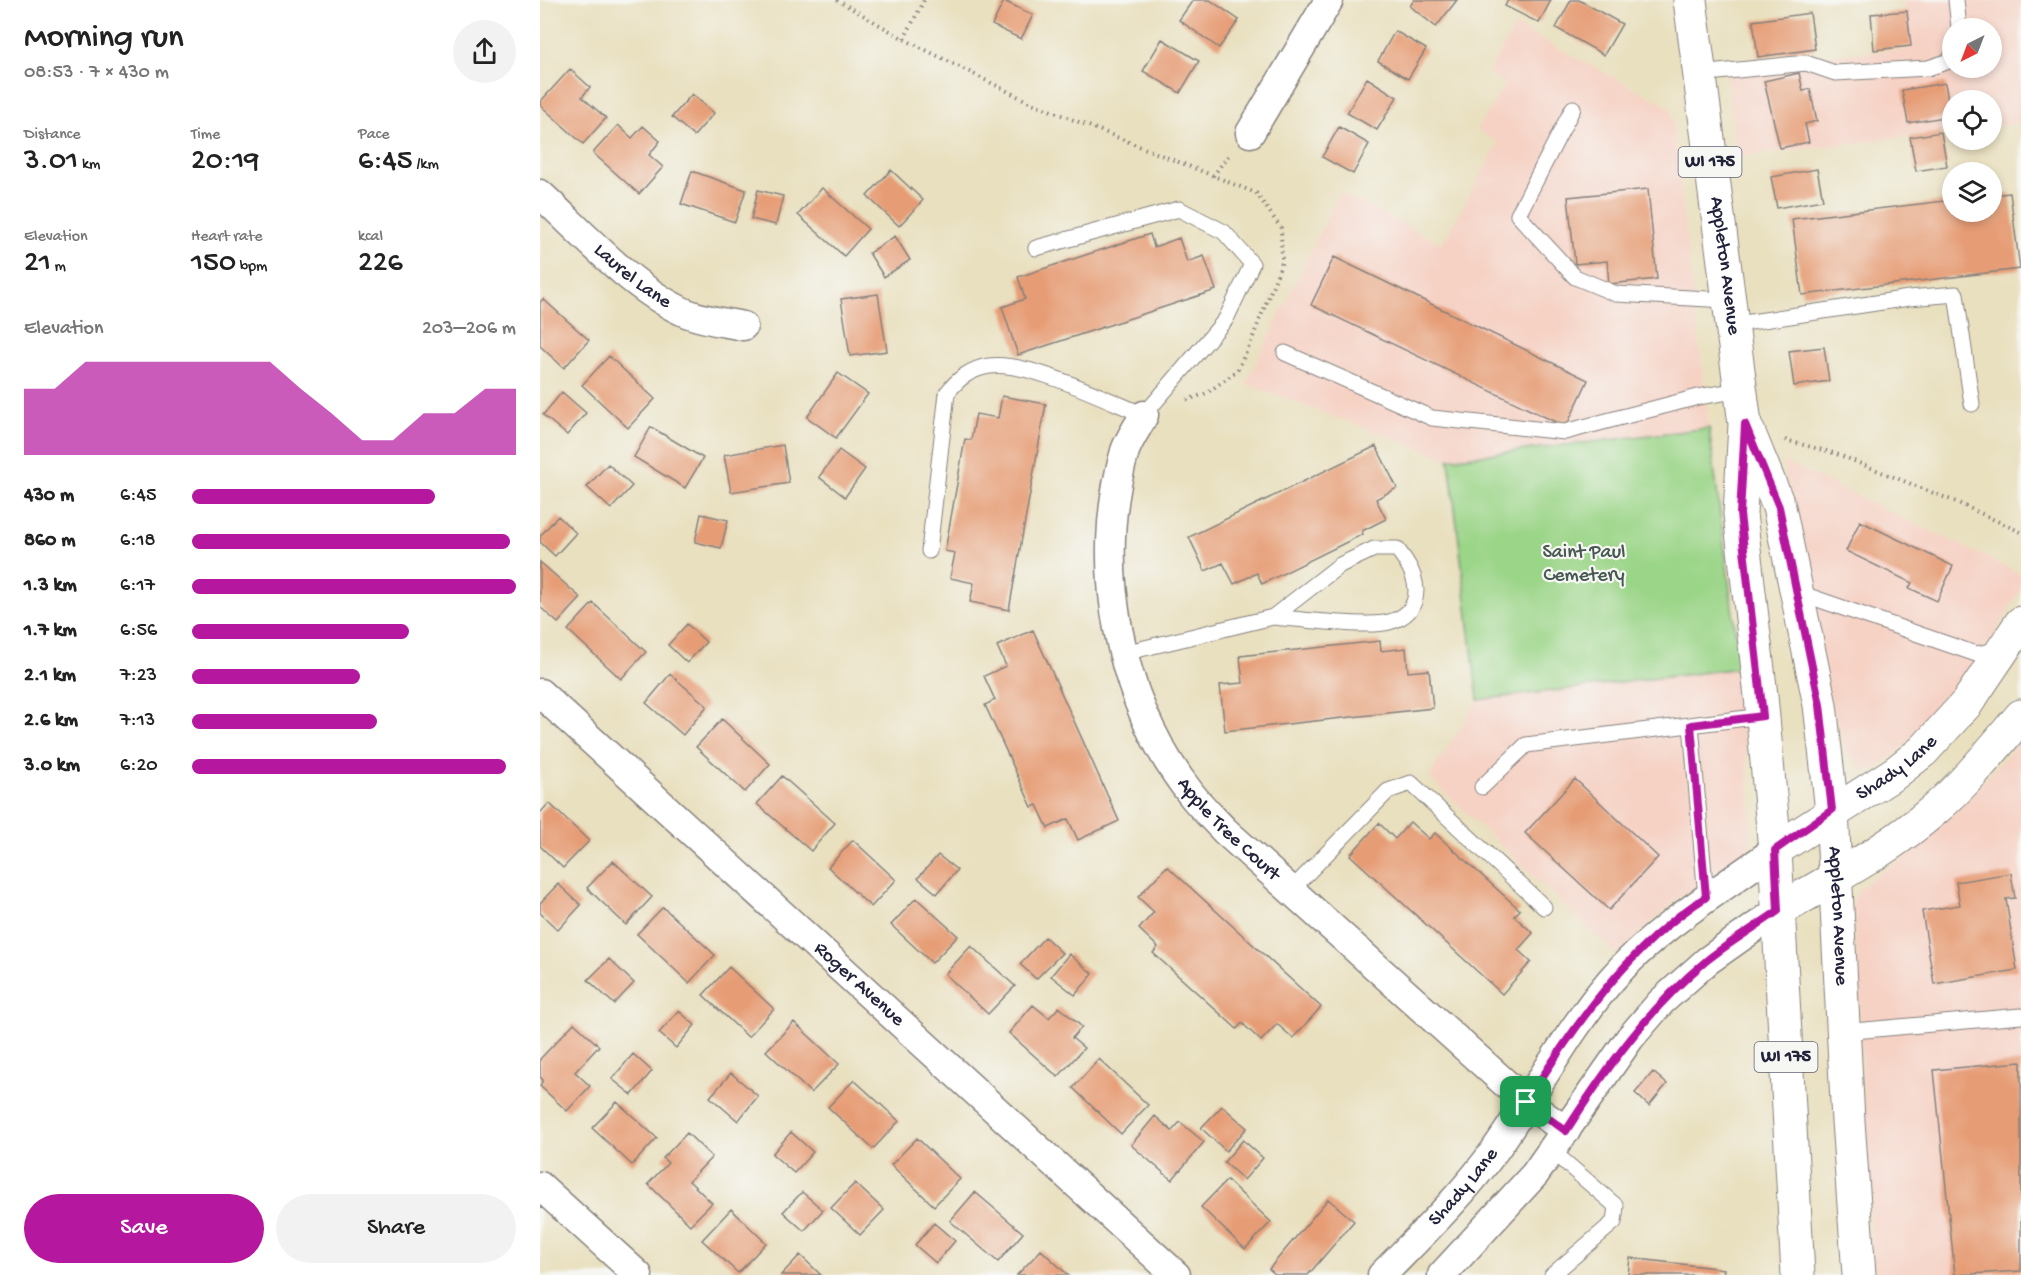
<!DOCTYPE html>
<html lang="en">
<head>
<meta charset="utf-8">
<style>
	:root { --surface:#fff; --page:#f2f2f2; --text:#222; --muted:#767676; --accent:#b5179e }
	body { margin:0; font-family:"Gochi Hand",sans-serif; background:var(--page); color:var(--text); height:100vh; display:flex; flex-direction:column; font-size:22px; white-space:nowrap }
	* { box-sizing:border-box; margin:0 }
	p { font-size:20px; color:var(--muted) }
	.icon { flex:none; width:33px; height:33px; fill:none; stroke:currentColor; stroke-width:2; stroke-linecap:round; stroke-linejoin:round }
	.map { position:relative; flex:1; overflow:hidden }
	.side { display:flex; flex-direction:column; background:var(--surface); width:540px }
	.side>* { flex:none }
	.needle { width:39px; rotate:222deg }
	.fabs { position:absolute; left:1402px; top:18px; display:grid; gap:12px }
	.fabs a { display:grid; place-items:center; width:60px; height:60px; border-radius:50%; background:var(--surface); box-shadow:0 3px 9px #0003; font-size:30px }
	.pin { position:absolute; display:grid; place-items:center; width:51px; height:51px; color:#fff; margin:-26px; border-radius:12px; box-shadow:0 3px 9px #0006 }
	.round { display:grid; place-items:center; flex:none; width:63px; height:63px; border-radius:32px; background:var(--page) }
	.headline { display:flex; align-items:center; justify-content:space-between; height:102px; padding:0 24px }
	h1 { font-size:33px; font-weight:600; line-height:45px }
	.stats { display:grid; grid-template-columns:repeat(3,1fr); gap:9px; height:102px; padding:6px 24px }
	.stats div { display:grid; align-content:center }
	.stats b { font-size:30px; font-weight:600 }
	.stats small { font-size:16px; font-weight:400 }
	.stats p { font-size:16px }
	.chart { height:168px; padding:12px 24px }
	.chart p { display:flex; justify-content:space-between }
	.chart svg { width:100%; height:108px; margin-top:6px; fill:var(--accent); opacity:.7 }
	.button { display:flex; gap:12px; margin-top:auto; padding:12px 24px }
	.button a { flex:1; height:69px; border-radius:36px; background:var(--accent); color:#fff; font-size:24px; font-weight:600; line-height:69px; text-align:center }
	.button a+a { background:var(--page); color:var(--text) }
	ul { padding:0 24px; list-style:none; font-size:20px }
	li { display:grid; grid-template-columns:96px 72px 1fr; align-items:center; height:45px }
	li i { height:15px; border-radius:8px; background:var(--accent) }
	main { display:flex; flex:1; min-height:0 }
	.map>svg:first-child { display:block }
</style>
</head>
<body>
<main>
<section class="side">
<div class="headline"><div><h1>Morning run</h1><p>08:53 · 7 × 430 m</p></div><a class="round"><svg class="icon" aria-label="share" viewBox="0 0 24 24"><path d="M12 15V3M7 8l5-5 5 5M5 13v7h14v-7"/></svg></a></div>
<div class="stats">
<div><p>Distance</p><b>3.01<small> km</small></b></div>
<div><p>Time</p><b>20:19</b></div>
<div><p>Pace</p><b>6:45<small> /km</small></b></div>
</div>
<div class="stats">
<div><p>Elevation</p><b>21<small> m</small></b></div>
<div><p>Heart rate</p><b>150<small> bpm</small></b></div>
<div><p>kcal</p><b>226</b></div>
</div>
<div class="chart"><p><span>Elevation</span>203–206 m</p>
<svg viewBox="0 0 160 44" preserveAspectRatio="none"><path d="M0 44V17L10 17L20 6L30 6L40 6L50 6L60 6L70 6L80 6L90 17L100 27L110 38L120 38L130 27L140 27L150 17L160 17V44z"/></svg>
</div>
<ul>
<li><b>430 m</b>6:45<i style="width:75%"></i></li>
<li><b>860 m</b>6:18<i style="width:98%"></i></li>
<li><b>1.3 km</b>6:17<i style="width:100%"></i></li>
<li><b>1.7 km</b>6:56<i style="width:67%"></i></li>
<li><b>2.1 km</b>7:23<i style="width:52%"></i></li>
<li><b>2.6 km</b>7:13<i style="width:57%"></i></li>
<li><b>3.0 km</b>6:20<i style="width:97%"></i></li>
</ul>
<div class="button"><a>Save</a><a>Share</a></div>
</section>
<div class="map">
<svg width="1481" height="1275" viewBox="0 0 1481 1275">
	<rect width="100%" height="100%" fill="#f6f6f2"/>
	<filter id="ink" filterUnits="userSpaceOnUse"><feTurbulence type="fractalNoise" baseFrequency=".0167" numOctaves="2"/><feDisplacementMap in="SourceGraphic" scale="12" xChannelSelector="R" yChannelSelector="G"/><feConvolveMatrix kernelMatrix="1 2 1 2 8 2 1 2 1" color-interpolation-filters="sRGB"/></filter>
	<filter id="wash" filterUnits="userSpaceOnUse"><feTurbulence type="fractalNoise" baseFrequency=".008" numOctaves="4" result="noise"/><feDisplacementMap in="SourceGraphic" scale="24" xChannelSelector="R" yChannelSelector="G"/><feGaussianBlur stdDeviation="1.35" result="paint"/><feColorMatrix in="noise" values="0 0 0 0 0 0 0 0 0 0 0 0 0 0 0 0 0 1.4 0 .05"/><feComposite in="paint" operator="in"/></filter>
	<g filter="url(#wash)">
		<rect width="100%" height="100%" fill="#e9e0bf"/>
		<path fill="#f6d2c5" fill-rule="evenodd" d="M1363 0H1481V123L1452 127V100H1413V131L1197 157 1185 64 1370 49ZM1413 28H1452V68H1413Z
			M976 26 1131 108 1169 428 909 459 706 384 800 192 902 244 959 143 937 130 965 84 947 73Z
			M1243 461 1481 574V589L1439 660 1415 692 1382 731 1335 770 1322 769 1305 750 1293 710Z
			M1200 668 1211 815 1210 849 1188 867 1138 898 1077 955 889 777 938 700Z
			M1481 740V1275H1333L1313 901 1319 890 1331 879 1371 853 1414 813Z"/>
		<path fill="#9bd588" stroke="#5e7c62" stroke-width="1.5" d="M1169 428 1200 668 938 700 909 459Z"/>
		<g id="blocks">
			<path fill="#e69c75" d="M653 0H670L699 20 679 48 639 20Z
				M874 0H917L896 27 870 6Z
				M968 0H1011L999 23 965 6Z
				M1031 0H1039L1082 24 1064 55 1016 28Z
				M464 1 493 15 481 39 452 25Z
				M1367 11 1371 46 1334 50 1331 14Z
				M1270 13 1275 49 1218 57 1213 21Z
				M855 31 886 49 868 79 838 61Z
				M622 39 659 61 640 93 603 71Z
				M30 69 50 87 42 97 66 118 43 144 0 105V102Z
				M1259 73 1263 91 1270 89 1277 121 1265 124 1269 142 1240 148 1224 81Z
				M827 78 857 97 837 130 807 113Z
				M1405 83 1411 116 1368 123 1362 90Z
				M152 94 174 113 154 136 132 117Z
				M78 125 92 138 103 126 120 141 109 155 123 167 99 194 53 153Z
				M799 127 829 144 813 174 782 157Z
				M1401 132 1407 166 1376 171 1370 137Z
				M1277 169 1283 200 1237 208 1231 177Z
				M351 170 383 200 359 226 327 196Z
				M152 171 206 190 195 222 141 204Z
				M282 188 328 229 304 256 258 215Z
				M1108 189 1117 279 1069 284 1067 261 1035 264 1028 197Z
				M218 190 243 196 236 225 211 219Z
				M1470 193 1480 269 1262 295 1252 219 1413 200V212H1452V195Z
				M610 234 614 247 639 238 647 262 664 256 676 290 478 355 462 307 485 299 478 277Z
				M355 236 370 260 344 277 329 253Z
				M794 257 1048 380 1026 427 771 305Z
				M338 294 347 351 310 356 301 299Z
				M3 299 49 340 24 368 0 346V302Z
				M1284 347 1289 381 1254 386 1249 351Z
				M69 356 115 399 88 428 42 385Z
				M298 373 328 394 296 438 267 417Z
				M22 392 46 413 27 435 3 415Z
				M462 396 506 404 469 610 430 602 434 583 410 578 415 553 405 551 425 439 431 440 436 414 458 418Z
				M111 427 163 458 145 488 94 457Z
				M243 445 249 483 191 492 184 455Z
				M836 446 857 488 836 499 846 519 822 531 823 534 722 584 717 573 694 584 683 563 665 571 649 537Z
				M299 450 325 469 305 497 279 477Z
				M68 464 92 486 71 509 47 487Z
				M161 514 188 520 181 548 155 542Z
				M18 516 36 533 15 556 0 542V536Z
				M1320 521 1413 566 1397 601 1369 588 1372 583 1306 551Z
				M0 562 41 598 18 623 0 607Z
				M53 603 106 652 81 679 28 630Z
				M147 624 166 642 147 663 128 645Z
				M493 630 579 821 538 840 528 819 508 828 497 805 492 807 445 705 455 700 444 676 466 666 457 646Z
				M840 641 841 651 866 648 868 672 889 670 893 708 685 731 680 685 703 683 700 656Z
				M130 674 167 706 143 735 106 703Z
				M182 719 230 764 205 792 156 747Z
				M242 776 295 823 271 851 217 804Z
				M1035 779 1118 857 1069 910 985 833Z
				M9 803 49 841 23 868 0 846V813Z
				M870 822 889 839 895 833 980 910 974 916 993 933 978 950 991 962 962 994 810 855 839 823 855 839Z
				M313 840 356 880 331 907 288 867Z
				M398 855 417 870 397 894 378 878Z
				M73 861 112 897 86 925 47 888Z
				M627 866 781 1007 753 1038 737 1024 721 1041 702 1023 697 1029 613 953 618 947 599 929 614 912 598 897Z
				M1471 873 1475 898 1466 899 1477 970 1394 984 1382 911 1420 905 1416 882Z
				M18 884 41 905 18 930 0 913V903Z
				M376 898 418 936 392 963 351 925Z
				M123 907 175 955 149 983 97 934Z
				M505 937 522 953 496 979 480 964Z
				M431 946 475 986 448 1014 405 974Z
				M529 954 553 974 535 995 511 976Z
				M69 959 94 983 74 1004 48 980Z
				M189 967 234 1009 208 1037 163 995Z
				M493 1005 509 1018 519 1007 542 1027 532 1038 544 1048 518 1077 469 1033Z
				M139 1011 155 1025 136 1048 119 1033Z
				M254 1022 299 1064 271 1093 226 1051Z
				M34 1023 59 1046 35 1072 50 1086 27 1111 0 1086 3 1080 0 1077V1059Z
				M93 1054 112 1071 92 1095 72 1079Z
				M559 1059 608 1105 581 1134 533 1088Z
				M1481 1062V1271L1415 1275 1394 1070Z
				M1113 1072 1127 1084 1109 1106 1095 1093Z
				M191 1073 218 1096 198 1121 170 1097Z
				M314 1080 359 1121 333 1149 288 1107Z
				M77 1102 117 1138 92 1165 52 1128Z
				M682 1106 707 1128 686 1151 661 1128Z
				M615 1116 632 1131 640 1122 664 1142 632 1180 591 1145Z
				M251 1132 273 1152 254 1173 232 1154Z
				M147 1133 172 1157 149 1181 172 1203 150 1225 108 1184 128 1163 123 1158Z
				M377 1138 420 1179 394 1206 351 1165Z
				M703 1140 723 1158 704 1180 684 1162Z
				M687 1180 731 1222 705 1249 661 1207Z
				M315 1183 344 1210 320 1235 291 1208Z
				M262 1192 283 1210 264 1231 243 1212Z
				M435 1192 483 1233 458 1262 410 1221Z
				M788 1199 814 1221 768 1275H736L729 1269Z
				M191 1209 226 1243 198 1273 162 1240Z
				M394 1223 415 1241 396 1263 375 1245Z
				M501 1250 528 1275H477Z
				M260 1255 281 1275H241Z
				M1090 1258 1184 1269 1183 1275H1088Z"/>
		</g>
	</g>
	<g filter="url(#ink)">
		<use href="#blocks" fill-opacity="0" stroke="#86817d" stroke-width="1.5"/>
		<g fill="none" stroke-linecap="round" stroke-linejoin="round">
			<defs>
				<path id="lane" d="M1416 0 1419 28
					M1159 74 1266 63 1295 73 1388 68 1409 61 1413 54
					M1033 108 978 215 1035 277 1076 294 1187 300
					M1191 325 1369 298 1416 294 1432 404
					M745 353 892 418 1025 432 1158 397 1200 390
					M389 551 407 393C418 379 430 369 449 366 487 360 567 400 604 415L686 319 712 264 684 232 639 209 496 248
					M1257 592 1436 654 1461 649
					M584 653 733 617 800 565 834 549H857C867 562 875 574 876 590 876 608 865 618 849 622 828 628 758 619 733 617
					M1151 725 1166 897
					M942 787 986 745 1223 716
					M751 890 848 791 871 783 1004 907
					M1303 1032 1481 1016
					M1012 1275 1074 1222 1076 1206 1012 1151"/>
				<g id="street">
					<path d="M710 133 789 0"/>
					<path id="s1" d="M0 194C43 233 91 288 144 312 162 320 183 322 203 326"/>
					<path id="s2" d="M604 415C598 427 589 439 585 451 552 564 578 701 651 794 661 807 674 819 685 831L986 1102 1026 1131"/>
					<path id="s3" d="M0 693 636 1275"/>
					<path d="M0 1186 98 1275"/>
					<path id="s4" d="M842 1275C881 1235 922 1196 955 1150 995 1094 1026 1033 1071 980 1117 927 1179 891 1235 850"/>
					<path d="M902 1275 995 1174 1090 1038 1121 1002 1167 961 1238 911"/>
				</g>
				<g id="secondary">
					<path id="s5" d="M1235 850 1355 773 1383 751 1427 703 1481 623"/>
					<path d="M1238 911C1290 880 1347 851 1393 811 1426 783 1453 749 1481 716"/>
				</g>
				<g id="primary">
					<path id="s6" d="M1150 0 1205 424 1200 514 1221 696 1235 850 1258 1275"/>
					<path id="s7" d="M1208 431 1239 507 1280 705 1292 811 1308 1121 1319 1275"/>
				</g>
			</defs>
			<use href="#lane" stroke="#86817d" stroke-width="17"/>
			<use href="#street" stroke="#86817d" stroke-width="31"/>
			<use href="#secondary" stroke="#86817d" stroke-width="35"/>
			<use href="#primary" stroke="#86817d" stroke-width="35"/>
			<path stroke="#86817d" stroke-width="4" stroke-dasharray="1.5 4.5" stroke-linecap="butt" d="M297 0 364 39 489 102 716 193 741 228 742 262 711 342 697 371 667 393 644 401
				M364 39 384 0
				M673 176 691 152
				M1245 440 1294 453 1416 502 1481 532"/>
			<use href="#lane" stroke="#fff" stroke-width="15"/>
			<use href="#street" stroke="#fff" stroke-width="28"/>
			<use href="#secondary" stroke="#fff" stroke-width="33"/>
			<use href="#primary" stroke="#fff" stroke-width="33"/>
		</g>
	</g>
	<g fill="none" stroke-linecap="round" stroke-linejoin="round" filter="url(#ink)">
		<defs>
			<path id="route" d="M1205 424 1239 507 1280 705 1292 810 1235 850 1238 911C1214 928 1188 943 1166 961 1108 1009 1066 1069 1026 1131L986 1102C1036 1025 1087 947 1166 897L1151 725 1223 716 1200 514Z"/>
		</defs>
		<use href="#route" stroke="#fff" stroke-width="12"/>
		<use href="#route" stroke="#b5179e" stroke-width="8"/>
	</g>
	<g text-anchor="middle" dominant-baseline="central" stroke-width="4.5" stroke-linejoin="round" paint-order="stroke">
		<g fill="#f6f6f2" stroke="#626272" stroke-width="1.5">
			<rect x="1138.5" y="147" width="63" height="30" rx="4.5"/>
			<rect x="1214.5" y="1042" width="63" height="30" rx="4.5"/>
		</g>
		<g font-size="18" font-weight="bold" fill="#22223b">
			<text x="1170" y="162">WI 175</text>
			<text x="1246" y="1057">WI 175</text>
		</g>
		<g font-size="20" fill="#22223b" stroke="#f6f6f2">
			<text stroke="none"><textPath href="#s6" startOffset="268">Appleton Avenue</textPath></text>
			<text stroke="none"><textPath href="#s1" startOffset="124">Laurel Lane</textPath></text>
			<text stroke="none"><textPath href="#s5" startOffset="147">Shady Lane</textPath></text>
			<text stroke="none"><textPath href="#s2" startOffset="454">Apple Tree Court</textPath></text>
			<text stroke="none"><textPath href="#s7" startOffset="496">Appleton Avenue</textPath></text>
			<text stroke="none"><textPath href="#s3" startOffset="432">Roger Avenue</textPath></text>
			<text stroke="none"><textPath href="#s4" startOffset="120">Shady Lane</textPath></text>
		</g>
		<g font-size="20" fill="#465852" stroke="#f6f6f2">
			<text x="1044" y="553">Saint Paul<tspan x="1044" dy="23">Cemetery</tspan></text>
		</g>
	</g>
</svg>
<div class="fabs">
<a><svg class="needle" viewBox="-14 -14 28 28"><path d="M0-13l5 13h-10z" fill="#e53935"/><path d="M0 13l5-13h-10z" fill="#767676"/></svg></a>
<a><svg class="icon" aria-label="locate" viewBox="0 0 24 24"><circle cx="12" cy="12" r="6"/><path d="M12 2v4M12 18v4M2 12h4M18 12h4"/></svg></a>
<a><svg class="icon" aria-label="layers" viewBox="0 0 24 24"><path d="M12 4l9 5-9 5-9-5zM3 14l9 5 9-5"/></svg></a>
</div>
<div class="pin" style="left:986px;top:1102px;background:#1e9e55"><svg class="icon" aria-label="arrive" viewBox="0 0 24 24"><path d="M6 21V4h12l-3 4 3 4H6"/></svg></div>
</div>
</main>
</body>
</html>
